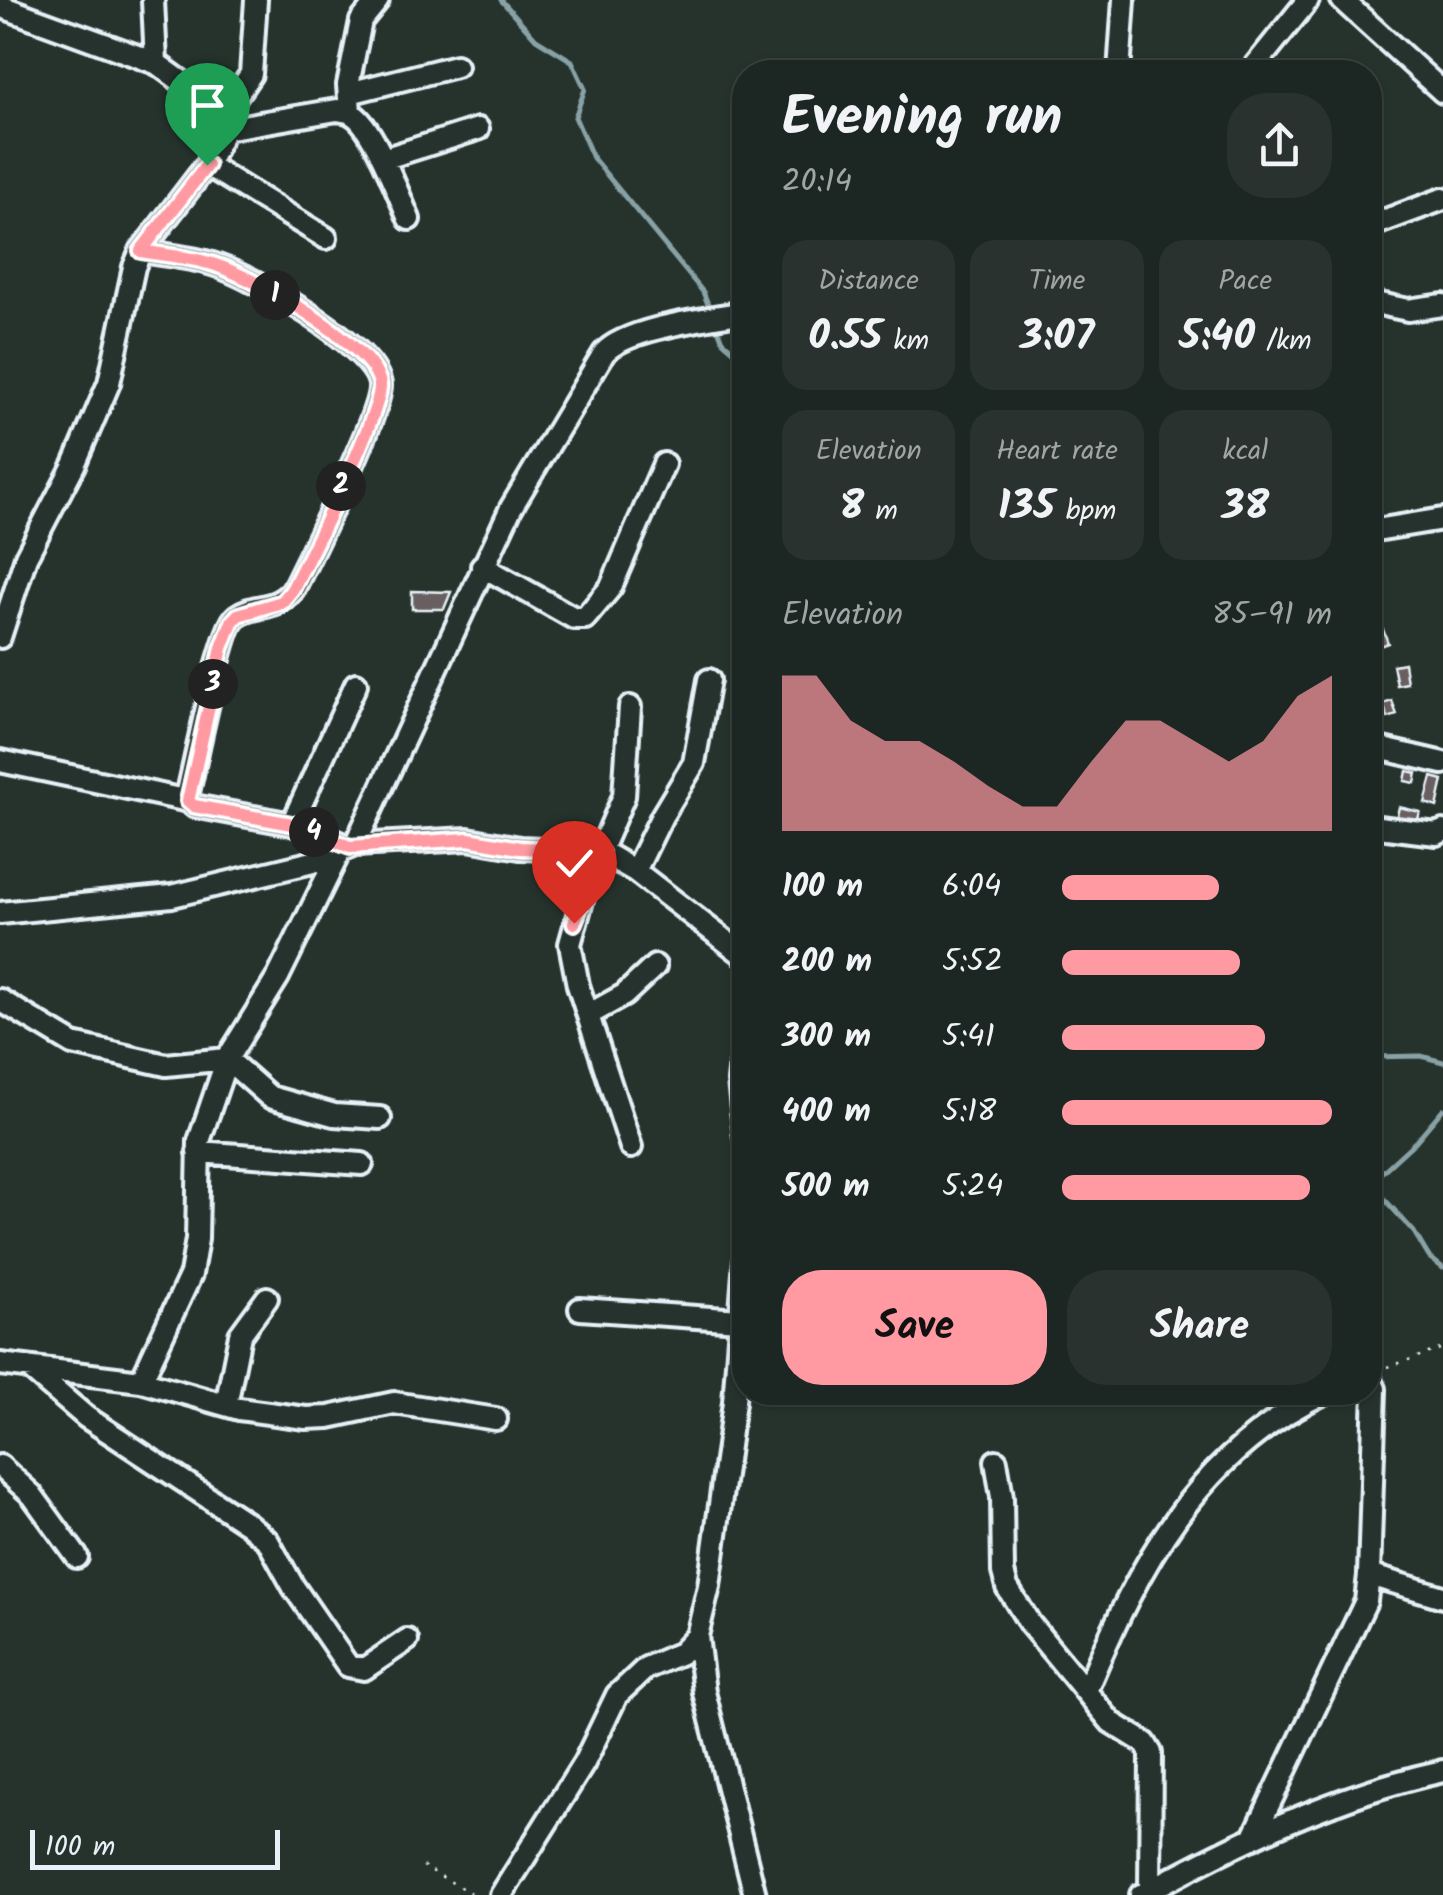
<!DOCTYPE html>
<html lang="en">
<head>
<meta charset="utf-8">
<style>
	:root { --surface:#1c2622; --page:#29322f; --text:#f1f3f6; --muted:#a0a5a5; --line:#3a4340; --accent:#ff9aa2 }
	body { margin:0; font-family:Kalam,sans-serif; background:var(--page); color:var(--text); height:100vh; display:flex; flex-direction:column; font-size:38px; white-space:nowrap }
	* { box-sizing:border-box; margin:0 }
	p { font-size:32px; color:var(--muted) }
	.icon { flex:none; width:55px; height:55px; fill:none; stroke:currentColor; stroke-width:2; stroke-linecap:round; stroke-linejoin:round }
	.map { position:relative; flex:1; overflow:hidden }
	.sheet { position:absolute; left:732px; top:60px; width:650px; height:1345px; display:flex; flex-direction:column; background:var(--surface); border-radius:40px; box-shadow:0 2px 8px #0004,0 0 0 2px var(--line) }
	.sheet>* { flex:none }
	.scale { position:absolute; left:30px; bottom:25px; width:250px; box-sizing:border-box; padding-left:10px; border:5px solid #e8f1f8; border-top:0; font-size:28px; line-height:35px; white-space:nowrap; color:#e8f1f8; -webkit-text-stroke:8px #26332d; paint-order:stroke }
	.pin { position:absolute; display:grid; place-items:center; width:85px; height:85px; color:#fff; margin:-102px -42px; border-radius:50% 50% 50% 0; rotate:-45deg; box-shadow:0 0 10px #0007 }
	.pin .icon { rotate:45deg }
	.km { position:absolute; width:50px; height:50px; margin:-25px; border-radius:50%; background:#222; color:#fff; font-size:28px; line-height:50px; text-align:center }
	.round { display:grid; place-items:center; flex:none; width:105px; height:105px; border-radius:40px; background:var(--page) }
	.head { display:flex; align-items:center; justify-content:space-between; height:170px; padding:0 50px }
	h1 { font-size:55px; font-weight:600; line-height:75px }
	.metrics { display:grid; grid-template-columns:repeat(3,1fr); gap:15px; height:170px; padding:10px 50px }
	.metrics div { display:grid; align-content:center; border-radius:25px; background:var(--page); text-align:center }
	.metrics b { font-size:42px; font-weight:600 }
	.metrics small { font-size:28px; font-weight:400 }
	.metrics p { font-size:28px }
	.chart { height:280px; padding:20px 50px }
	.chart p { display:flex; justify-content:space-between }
	.chart svg { width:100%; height:180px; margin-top:10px; fill:var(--accent); opacity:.7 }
	.button { display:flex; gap:20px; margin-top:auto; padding:20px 50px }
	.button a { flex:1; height:115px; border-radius:40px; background:var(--accent); color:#111; font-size:40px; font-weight:600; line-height:115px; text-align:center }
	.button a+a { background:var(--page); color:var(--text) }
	ul { padding:0 50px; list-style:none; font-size:32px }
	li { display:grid; grid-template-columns:160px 120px 1fr; align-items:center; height:75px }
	li i { height:25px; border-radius:12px; background:var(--accent) }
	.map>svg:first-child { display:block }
</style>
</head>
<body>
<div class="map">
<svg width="1443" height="1895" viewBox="0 0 1443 1895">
	<rect width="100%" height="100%" fill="#26332d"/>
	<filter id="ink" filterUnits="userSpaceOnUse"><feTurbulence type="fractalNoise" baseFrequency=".01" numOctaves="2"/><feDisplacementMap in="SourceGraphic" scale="20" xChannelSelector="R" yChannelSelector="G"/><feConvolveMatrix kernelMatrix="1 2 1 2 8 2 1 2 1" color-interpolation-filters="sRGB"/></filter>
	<g filter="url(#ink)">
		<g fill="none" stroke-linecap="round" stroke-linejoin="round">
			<path stroke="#89a2a6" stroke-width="5" d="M501 0 536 39 572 61 585 89 575 117 593 158 703 292 712 314
				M716 324 723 341 745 360
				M1370 1057 1421 1056 1443 1062
				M1443 1109 1416 1141 1380 1174 1378 1192 1414 1232 1429 1257 1443 1268"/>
		</g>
		<path fill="#695e61" stroke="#e8f1f8" stroke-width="2.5" d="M412 591 451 592 444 609H412Z
			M1381 624 1388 643 1377 647 1370 628Z
			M1404 663 1407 683 1397 685 1393 665Z
			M1392 701 1397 715 1388 718 1383 704Z
			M1407 771 1417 773 1415 783 1405 781Z
			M1432 777 1443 780 1437 807 1425 803Z
			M1399 807 1420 812 1416 826 1396 820Z"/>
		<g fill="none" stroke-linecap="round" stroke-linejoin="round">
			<defs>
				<path id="street" d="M153 0 156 63
					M1342 0 1443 92
					M0 6 156 63 217 107 225 129 207 165 141 251 134 267 109 383 74 465 26 557 0 637
					M1119 72 1124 0
					M1250 72 1308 0
					M349 93 456 66
					M350 112 348 85 361 21 378 0
					M222 116 251 74 256 0
					M225 129 337 110C342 111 348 111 352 114 373 125 399 196 409 219
					M383 159 478 129
					M207 165 326 238
					M1370 226 1443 199
					M141 251C164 255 187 257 209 263 246 273 376 345 380 385 382 412 309 557 293 590 273 613 257 602 237 616 221 627 195 765 188 792L189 801 194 806 292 824 349 847
					M1370 302 1408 310 1443 305
					M1370 531 1443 519
					M482 566 574 618H585L611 587 664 464
					M630 707 624 796 588 879 570 944 578 985 631 1147
					M1370 746 1443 763
					M0 761 189 801
					M292 824 356 684
					M1370 826 1437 834 1443 831
					M355 845 511 508 604 353C626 328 711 318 745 312
					M635 871 662 816 694 763 709 680
					M0 913 172 896 313 862 355 845 468 839 520 848 595 851 609 856 635 871 745 956
					M0 1000 73 1044 166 1065 227 1059 270 1097 334 1115 380 1118
					M588 1015 624 995 655 966
					M745 1027 739 1081 745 1137
					M198 1152 362 1164
					M580 1309 740 1320
					M0 1364 141 1381 239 1409 306 1418 329 1417 394 1403 496 1419
					M29 1368 86 1417 248 1524 268 1541 293 1586 348 1666 364 1669 407 1640
					M141 1381 191 1274 197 1239 199 1141 227 1059 278 977 340 851
					M226 1405 240 1335 267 1298
					M996 1461 1002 1497 1003 1572 1007 1587 1030 1624 1111 1722 1145 1743 1151 1753 1150 1890
					M0 1466 32 1495 77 1557
					M1369 1575 1443 1597
					M697 1636 704 1692 755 1895
					M1086 1691C1138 1566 1197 1452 1326 1392
					M1253 1838 1366 1601 1369 1575 1375 1389 1370 1378
					M501 1895 584 1763 617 1695 646 1668 681 1653 697 1636 709 1586 734 1402 745 1260
					M1141 1895C1235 1843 1337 1794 1443 1771"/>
			</defs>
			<use href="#street" stroke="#e8f1f8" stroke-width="28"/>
			<path stroke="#e8f1f8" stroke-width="2.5" stroke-dasharray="2.5 8" stroke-linecap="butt" d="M1388 1367 1443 1348
				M423 1866 474 1895"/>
			<use href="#street" stroke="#26332d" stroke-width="20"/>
		</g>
	</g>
	<g fill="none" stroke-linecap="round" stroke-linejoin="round" filter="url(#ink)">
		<defs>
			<path id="route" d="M207 165 141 251C164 255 187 257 209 263 247 273 376 345 380 385 382 412 309 557 292 590L282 602 238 615 232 622 222 648 188 801 194 806 292 824 350 847 468 839 520 848 595 851 601 853 574 923"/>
		</defs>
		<use href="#route" stroke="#fff" stroke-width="20"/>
		<use href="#route" stroke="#ff9aa2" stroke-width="12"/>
	</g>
</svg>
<div class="scale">100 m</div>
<div class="pin" style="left:207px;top:165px;background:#1e9e55"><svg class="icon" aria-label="arrive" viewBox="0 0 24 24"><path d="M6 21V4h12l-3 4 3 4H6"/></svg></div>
<div class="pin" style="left:574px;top:923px;background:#d93025"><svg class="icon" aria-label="check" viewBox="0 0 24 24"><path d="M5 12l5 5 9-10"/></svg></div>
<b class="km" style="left:275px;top:295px">1</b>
<b class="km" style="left:341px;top:486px">2</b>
<b class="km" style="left:213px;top:684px">3</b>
<b class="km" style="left:314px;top:832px">4</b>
<section class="sheet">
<div class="head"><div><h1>Evening run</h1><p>20:14</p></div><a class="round"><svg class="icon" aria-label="share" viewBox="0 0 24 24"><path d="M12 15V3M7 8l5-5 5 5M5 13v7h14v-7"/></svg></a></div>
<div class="metrics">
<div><p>Distance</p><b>0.55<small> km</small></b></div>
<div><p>Time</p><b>3:07</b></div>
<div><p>Pace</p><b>5:40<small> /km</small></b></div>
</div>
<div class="metrics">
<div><p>Elevation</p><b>8<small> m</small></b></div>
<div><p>Heart rate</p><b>135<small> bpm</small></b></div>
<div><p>kcal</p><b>38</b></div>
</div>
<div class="chart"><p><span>Elevation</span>85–91 m</p>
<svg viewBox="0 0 160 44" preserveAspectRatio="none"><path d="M0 44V6L10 6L20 17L30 22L40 22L50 27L60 33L70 38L80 38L90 27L100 17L110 17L120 22L130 27L140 22L150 11L160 6V44z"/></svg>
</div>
<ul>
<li><b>100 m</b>6:04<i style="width:58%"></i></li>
<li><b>200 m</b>5:52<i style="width:66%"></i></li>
<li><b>300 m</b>5:41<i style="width:75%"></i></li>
<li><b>400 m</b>5:18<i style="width:100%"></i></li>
<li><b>500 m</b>5:24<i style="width:92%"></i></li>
</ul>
<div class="button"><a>Save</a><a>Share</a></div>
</section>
</div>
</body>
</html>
